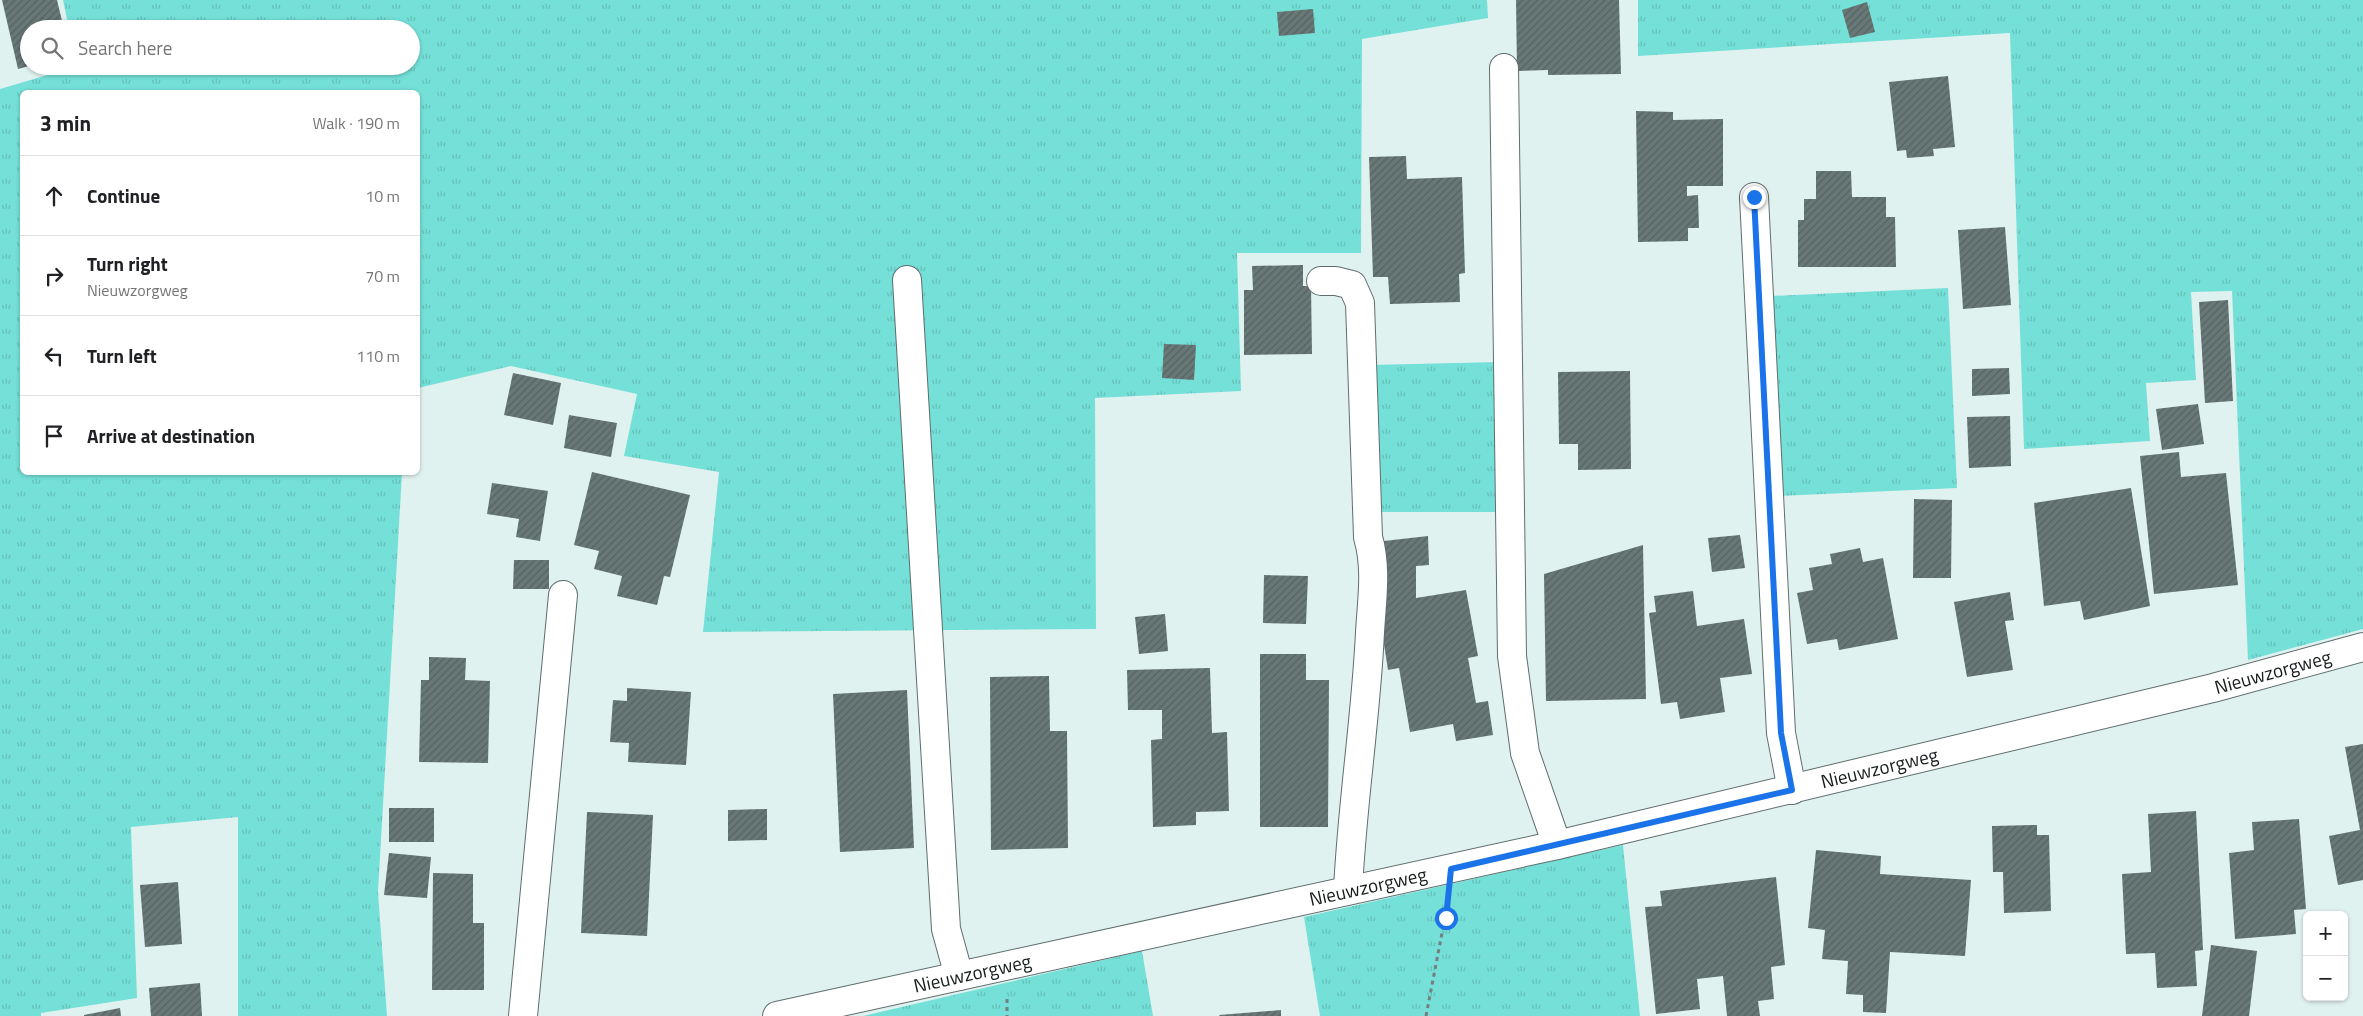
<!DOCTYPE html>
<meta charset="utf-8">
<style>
:root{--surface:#fff;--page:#f2f2f2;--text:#202124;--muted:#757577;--line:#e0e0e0}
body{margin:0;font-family:"Titillium Web",sans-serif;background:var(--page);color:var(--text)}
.controls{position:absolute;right:15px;bottom:15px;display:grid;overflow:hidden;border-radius:8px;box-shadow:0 1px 4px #0004}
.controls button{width:45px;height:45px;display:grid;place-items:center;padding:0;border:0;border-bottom:1px solid var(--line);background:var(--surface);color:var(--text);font:25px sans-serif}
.stop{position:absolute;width:15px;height:15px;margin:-11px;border:4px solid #1a73e8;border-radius:50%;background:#fff}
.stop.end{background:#1a73e8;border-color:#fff;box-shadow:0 1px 5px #0008}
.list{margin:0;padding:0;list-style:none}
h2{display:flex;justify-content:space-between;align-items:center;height:65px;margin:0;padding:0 20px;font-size:21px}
h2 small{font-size:16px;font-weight:400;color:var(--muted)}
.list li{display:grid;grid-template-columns:32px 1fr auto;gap:15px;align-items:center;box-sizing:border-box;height:80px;padding:0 20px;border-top:1px solid var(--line)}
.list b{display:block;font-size:19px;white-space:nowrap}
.list p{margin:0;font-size:16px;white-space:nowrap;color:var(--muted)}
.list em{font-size:16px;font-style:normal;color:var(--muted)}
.icon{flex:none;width:28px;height:28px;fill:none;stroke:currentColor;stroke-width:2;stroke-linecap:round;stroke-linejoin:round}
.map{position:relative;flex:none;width:2363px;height:1016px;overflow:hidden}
.search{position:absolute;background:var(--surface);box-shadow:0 1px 4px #0004;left:20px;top:20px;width:400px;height:55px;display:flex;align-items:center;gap:12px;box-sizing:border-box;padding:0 18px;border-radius:28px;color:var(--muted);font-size:19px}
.panel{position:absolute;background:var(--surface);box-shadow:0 1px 4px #0004;left:20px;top:90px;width:400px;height:385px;border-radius:8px}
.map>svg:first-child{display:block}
.grass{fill:url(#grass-tufts)}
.building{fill:url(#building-hatch)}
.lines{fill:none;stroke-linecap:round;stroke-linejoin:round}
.minor-casing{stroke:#5f6e6d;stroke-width:30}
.path{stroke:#74807f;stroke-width:3;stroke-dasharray:4 4;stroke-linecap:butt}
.minor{stroke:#fff;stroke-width:28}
.route{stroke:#1a73e8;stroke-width:6}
.labels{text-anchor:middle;stroke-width:4;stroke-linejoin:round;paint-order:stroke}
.street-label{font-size:19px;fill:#171d1d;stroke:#e0f2f0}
</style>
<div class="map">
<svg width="2363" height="1016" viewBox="0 0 2363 1016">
<defs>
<pattern id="grass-tufts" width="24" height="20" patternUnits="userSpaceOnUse" patternTransform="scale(1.25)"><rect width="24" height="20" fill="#74e0d8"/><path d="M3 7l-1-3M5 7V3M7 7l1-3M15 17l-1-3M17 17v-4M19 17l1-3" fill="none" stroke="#64c0b9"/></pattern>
<pattern id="building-hatch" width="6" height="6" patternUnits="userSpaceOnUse" patternTransform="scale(1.25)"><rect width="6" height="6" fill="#687876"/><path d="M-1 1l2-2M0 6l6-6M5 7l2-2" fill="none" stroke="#556260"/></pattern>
</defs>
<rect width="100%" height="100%" fill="#e0f2f0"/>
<g class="grass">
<path d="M63,0h1424l1,18 -126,21 -1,214h-124l4,138 -146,7 1,231 -393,3 16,-160 -95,-16 13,-62 -126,-28 -93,22v-296h-396v380l380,1 -24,419 9,124h-149v-199l-107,10 6,171 -96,15v3h-41v-927l78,-23h333v-37h-342z"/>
<path d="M1638,0h725v629l-115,31 -16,-369 -41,1 5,88 -50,3 4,58 -126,8 -14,-416 -372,23z"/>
<path d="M1948,288l9,200 -178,8 -9,-200z"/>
<path d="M1500,362l3,150h-125l-8,-147z"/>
<path d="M1623,845l17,171h-320l-16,-99z"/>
<path d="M1142,951l11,65h-290z"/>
</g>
<g class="building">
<path d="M2,0h55l7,29h-35v37l-11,3z"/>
<path d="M1516,0h103l2,74 -73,1v-5l-31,1z"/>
<path d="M1867,2l8,30 -25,6 -8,-28z"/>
<path d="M1313,9l2,24 -36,3 -2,-24z"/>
<path d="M1948,76l7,71 -22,2 1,7 -27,2 -1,-8 -9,1 -8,-69z"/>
<path d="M1636,111l37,1v8l50,-1v67h-36v10l11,-1 1,33h-11v13l-50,1z"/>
<path d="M1406,156l1,23 55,-2 3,96 -6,1 1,28 -70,2 -2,-27h-15l-4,-120z"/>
<path d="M1816,171h35l1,26h34v20h9l1,50h-98v-47h6v-21h12z"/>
<path d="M2005,227l6,78 -48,4 -5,-79z"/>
<path d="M1303,265v21h8l1,68 -68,1v-65h9l-1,-24z"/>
<path d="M2228,300l5,101 -28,2 -6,-101z"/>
<path d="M1164,344l32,1 -2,35 -32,-2z"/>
<path d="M2009,368l1,26 -38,2v-27z"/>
<path d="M1630,371l1,98 -53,1v-26h-19l-1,-72z"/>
<path d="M513,373l48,10 -8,42 -49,-10z"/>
<path d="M2198,404l6,40 -42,6 -6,-41z"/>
<path d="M569,415l48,8 -6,34 -47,-9z"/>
<path d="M2010,416l1,50 -42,2 -2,-51z"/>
<path d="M2179,452l2,25 45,-4 12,112 -84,9 -14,-138z"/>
<path d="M592,472l98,23 -20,82 -6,-1 -7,29 -40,-9 5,-20 -28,-7 5,-18 -25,-6z"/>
<path d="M492,483l56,8 -8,50 -24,-4 3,-18 -32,-5z"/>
<path d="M2131,488l19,118 -66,14 -4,-19 -36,5 -10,-103z"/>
<path d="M1914,499l38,1 -1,78h-38z"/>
<path d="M1740,535l5,33 -33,4 -4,-34z"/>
<path d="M1428,536l1,29 -13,1v32l50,-8 12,66 -10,2 8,45 12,-2 5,34 -37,6 -3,-17 -43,8 -11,-64 -11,2 -9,-58 6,-1 -1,-70z"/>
<path d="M1643,545l3,154 -100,2 -2,-127z"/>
<path d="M1860,548l3,14 20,-4 15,81 -59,11 -2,-11 -30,5 -10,-51 16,-3 -4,-22 23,-4 -2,-10z"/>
<path d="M514,560h35v29h-36z"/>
<path d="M1264,575l44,1 -2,48 -43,-1z"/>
<path d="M1693,591l4,35 47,-7 8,55 -32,4 5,34 -45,7 -3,-17 -16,2 -12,-91 7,-1 -2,-16z"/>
<path d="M2010,592l4,28 -9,1 8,49 -46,7 -13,-75z"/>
<path d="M1165,614l3,37 -29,3 -4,-37z"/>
<path d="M1260,654h46v26h23l-1,147h-68z"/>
<path d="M429,657l37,1 -1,22 25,1 -2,82 -69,-1 2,-82h8z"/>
<path d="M1210,668l2,65 15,-1 2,79 -33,1v13l-43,2 -2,-87 11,-1v-29h-34l-1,-40z"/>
<path d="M1049,676l1,55h17l1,117 -77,2 -1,-173z"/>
<path d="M627,688l64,4 -5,73 -58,-3 1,-19 -19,-1 3,-42 14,1z"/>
<path d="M907,690l7,158 -74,4 -7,-158z"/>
<path d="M2363,744v136l-25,5 -9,-49 31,-6 -15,-83z"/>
<rect x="389" y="808" width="45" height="34"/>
<path d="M767,809v31l-39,1v-31z"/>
<path d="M2196,811l7,139 -8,1 2,35 -40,2 -2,-35 -29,1 -4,-80 29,-2 -3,-58z"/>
<path d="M587,812l66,3 -6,121 -66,-3z"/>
<path d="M2299,819l7,90 -12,1 2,24 -61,5 -6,-86 25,-3 -2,-28z"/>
<path d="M2037,825v10h12l2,76 -47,2 -1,-41h-10l-1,-46z"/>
<path d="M1816,850l65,6 -1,18 91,6 -6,76 -75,-4 -4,61 -23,-1v-17l-17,-1 2,-33 -26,-2 3,-29 -17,-2z"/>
<path d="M389,853l42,4 -4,41 -43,-3z"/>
<path d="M433,873l40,1v49h11v67h-52z"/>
<path d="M1776,877l9,88 -14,2 3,32 -16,2 2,15h-33l-4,-40 -26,3 3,30 -44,5 -11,-107 17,-1 -2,-15z"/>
<path d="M178,882l4,62 -37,3 -5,-62z"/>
<path d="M2211,945l46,6 -8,65h-47z"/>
<path d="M200,983l2,33h-51l-2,-28z"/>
<path d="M120,1008l1,8h-37v-1z"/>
<path d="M1281,1010v6h-61l-1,-1z"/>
</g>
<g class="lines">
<g class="minor-casing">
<g id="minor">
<path d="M1504,68l8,588 13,97 32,92"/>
<path d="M1754,197l27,536 11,57"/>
<path d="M907,280l39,649 13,47"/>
<path d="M1321,281h15l16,4 8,18 8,234c9,31 4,62 2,95 -4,86 -18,172 -22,258"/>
<path d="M523,1016l40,-421"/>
<path id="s1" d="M777,1016l780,-171 656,-157 150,-41"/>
</g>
</g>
<g class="path">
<path d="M1007,999v17"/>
<path d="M1426,1016l22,-114"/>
</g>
<use href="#minor" class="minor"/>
</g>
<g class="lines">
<path class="route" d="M1446,918l5,-49 341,-79 -11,-57 -27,-536"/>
</g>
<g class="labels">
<g class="street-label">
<text dy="7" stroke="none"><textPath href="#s1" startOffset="1535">Nieuwzorgweg</textPath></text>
<text dy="7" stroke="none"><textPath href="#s1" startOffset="1130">Nieuwzorgweg</textPath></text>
<text dy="7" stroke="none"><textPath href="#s1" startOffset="605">Nieuwzorgweg</textPath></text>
<text dy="7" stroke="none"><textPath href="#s1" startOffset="200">Nieuwzorgweg</textPath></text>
</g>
</g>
</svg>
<div class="controls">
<button>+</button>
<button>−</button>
</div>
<div class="stop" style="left:1446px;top:918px"></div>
<div class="stop end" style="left:1754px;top:197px"></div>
<div class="search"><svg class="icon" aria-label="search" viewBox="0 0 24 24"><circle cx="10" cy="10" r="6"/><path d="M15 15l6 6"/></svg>Search here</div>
<section class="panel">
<h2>3 min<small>Walk · 190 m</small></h2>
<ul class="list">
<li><svg class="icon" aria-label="ahead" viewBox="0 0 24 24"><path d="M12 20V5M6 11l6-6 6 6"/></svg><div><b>Continue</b></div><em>10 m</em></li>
<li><svg class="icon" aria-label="right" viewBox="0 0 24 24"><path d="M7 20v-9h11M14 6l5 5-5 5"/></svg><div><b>Turn right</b><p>Nieuwzorgweg</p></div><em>70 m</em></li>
<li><svg class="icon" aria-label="left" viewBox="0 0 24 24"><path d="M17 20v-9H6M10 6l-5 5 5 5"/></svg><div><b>Turn left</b></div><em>110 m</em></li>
<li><svg class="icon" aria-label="arrive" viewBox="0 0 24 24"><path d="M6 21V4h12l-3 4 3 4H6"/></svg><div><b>Arrive at destination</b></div></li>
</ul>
</section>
</div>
